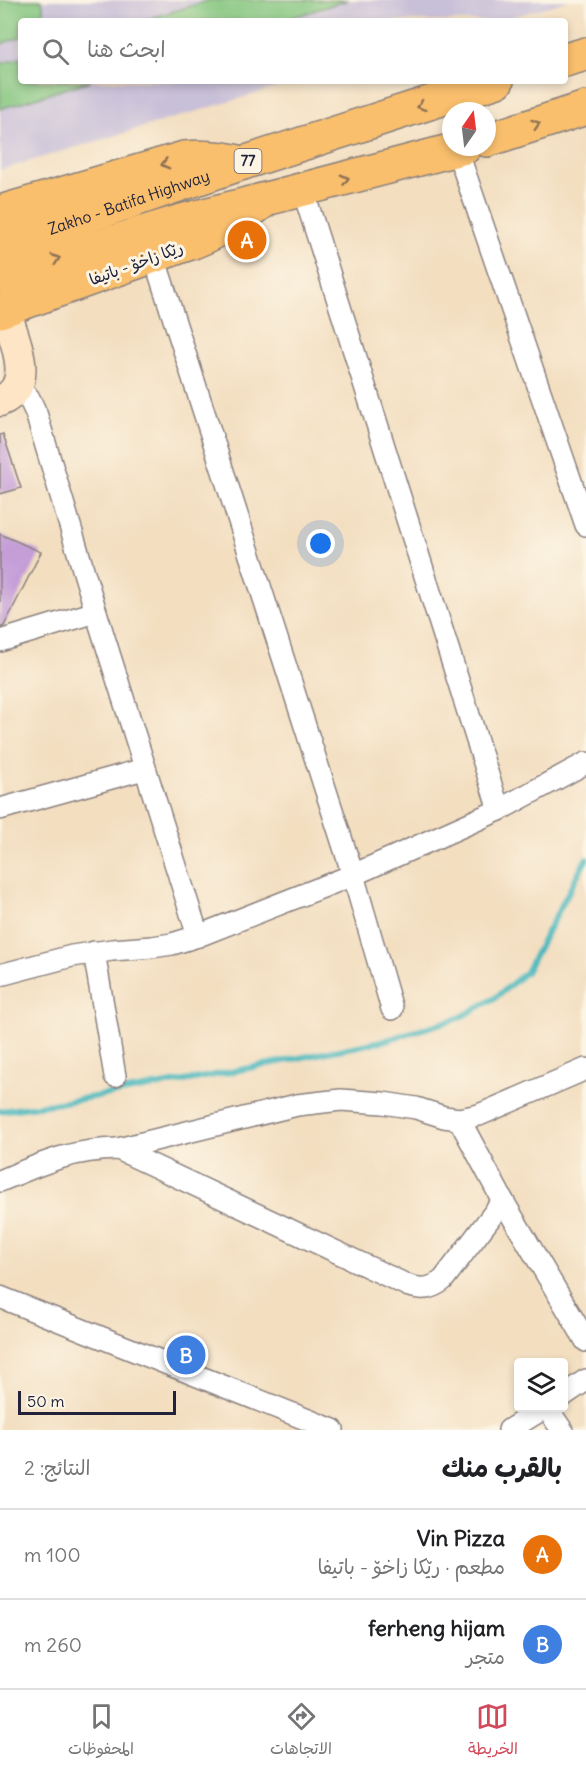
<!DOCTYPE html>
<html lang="ar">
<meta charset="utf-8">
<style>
:root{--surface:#fff;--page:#f6f6f6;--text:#202124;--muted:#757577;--line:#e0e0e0;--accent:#d1495b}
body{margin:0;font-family:Delius,"Playpen Sans Arabic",sans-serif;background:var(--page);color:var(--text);direction:rtl}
.controls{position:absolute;right:18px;bottom:18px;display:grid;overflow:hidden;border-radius:6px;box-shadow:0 3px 9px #0003}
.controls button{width:54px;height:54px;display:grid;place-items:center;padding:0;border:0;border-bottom:2px solid var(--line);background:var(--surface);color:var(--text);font:30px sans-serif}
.compass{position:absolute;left:442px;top:102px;width:54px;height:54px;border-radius:50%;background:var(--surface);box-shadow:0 3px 9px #0003;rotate:14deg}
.scale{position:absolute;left:18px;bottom:15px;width:158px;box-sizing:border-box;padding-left:6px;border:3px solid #22223b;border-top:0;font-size:16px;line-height:21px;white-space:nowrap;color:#22223b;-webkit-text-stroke:4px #fcf5e5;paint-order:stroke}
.you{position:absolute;left:321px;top:544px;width:21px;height:21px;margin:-15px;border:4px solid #fff;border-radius:50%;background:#1a73e8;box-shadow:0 0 0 9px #1a73e833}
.badge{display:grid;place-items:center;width:39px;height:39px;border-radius:50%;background:var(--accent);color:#fff;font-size:20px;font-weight:700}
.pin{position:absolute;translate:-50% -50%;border:3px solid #fff;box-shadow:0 2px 6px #0006}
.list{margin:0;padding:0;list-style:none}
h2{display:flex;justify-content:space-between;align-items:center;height:78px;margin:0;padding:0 24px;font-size:26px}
h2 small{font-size:20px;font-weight:400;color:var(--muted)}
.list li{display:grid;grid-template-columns:39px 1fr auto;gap:18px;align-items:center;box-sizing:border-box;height:90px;padding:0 24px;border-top:2px solid var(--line)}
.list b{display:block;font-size:22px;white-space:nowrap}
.list p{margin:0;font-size:20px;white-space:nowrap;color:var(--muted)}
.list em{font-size:20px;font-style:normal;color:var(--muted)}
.icon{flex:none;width:33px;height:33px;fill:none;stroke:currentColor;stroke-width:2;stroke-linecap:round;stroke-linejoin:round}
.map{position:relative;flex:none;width:586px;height:1430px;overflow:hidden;direction:ltr}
.search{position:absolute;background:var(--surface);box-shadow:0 3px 9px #0003;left:18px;right:18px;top:18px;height:66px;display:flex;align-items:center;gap:15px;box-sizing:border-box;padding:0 21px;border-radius:6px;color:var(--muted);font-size:22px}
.sheet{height:258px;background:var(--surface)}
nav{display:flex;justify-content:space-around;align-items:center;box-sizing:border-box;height:84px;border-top:2px solid var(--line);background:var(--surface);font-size:16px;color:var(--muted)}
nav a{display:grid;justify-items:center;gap:3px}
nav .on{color:var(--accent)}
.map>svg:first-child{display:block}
.industrial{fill:#c8bfd8}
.green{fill:#82c57e;stroke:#52745c;stroke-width:1.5}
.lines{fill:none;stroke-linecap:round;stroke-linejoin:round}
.stream{stroke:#47b7bd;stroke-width:6}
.building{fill:#c59ed8}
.street-casing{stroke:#8a807e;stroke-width:24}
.secondary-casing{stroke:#8a807e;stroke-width:33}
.primary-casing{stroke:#8a807e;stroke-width:36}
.highway-casing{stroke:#8a807e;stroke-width:36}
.street{stroke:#fff;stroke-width:21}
.secondary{stroke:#fde5c5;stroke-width:30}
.primary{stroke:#f9bf6d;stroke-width:33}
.highway{stroke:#f9bf6d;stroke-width:33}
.oneway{stroke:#8e7054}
.labels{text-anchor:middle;stroke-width:6;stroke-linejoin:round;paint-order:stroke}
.shield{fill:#fcf5e5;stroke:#63616e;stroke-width:1.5}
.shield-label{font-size:15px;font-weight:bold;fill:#22223b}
.street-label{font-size:16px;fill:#22223b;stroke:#fcf5e5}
</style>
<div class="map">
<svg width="586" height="1430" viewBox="0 0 586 1430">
<rect width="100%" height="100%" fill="#fcf5e5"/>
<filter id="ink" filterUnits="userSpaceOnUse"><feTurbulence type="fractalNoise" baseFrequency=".0167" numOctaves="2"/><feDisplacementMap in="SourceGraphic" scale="12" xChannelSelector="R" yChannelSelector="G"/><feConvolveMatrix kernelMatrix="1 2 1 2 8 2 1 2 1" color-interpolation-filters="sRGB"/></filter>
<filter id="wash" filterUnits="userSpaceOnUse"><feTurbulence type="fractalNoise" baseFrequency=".008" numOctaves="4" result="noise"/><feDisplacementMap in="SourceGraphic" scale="24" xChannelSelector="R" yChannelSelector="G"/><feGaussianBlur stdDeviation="1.35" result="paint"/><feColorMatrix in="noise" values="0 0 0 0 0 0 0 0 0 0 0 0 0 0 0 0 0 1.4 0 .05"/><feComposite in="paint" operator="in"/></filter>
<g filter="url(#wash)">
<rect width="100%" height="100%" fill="#f3dec0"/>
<path class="industrial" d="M0,0h570l-71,21h-478v60h277l-298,89z"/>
<g class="green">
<path d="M4,0h38l2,15 -2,6h-21v16l-21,7v-43z"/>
<path d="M210,0h138l-67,21h-139z"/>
<path d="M21,58v23h69l-90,28v-45z"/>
</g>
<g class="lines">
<path class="stream" d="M0,1111l53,-7 142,-25 188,-38 76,-23 36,-20 31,-26 60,-113"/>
</g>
<g id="blocks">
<g class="building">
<path d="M3,434l18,54 -21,6v-59z"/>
<path d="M0,534l41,18 -37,74 -4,2z"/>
</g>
</g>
</g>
<g filter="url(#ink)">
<use href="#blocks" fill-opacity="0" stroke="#8a807e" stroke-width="1.5"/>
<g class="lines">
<g class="street-casing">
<g id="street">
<path d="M457,150l129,375"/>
<path d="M303,190l196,620"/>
<path d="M154,257l199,618 39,134"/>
<path d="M18,385l11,13 7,15 60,199 102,324"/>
<path d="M0,641l96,-29"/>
<path d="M0,809l144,-40"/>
<path d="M94,952l21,124"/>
<path d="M0,975l72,-19 40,-6 40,-3 20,-3 26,-8 155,-61 146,-65 87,-47"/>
<path d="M459,1119l44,82 83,140"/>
<path d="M118,1149l179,-44 44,-5 42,3 33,5 28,9 15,2 20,-4 107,-46"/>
<path d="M0,1181c43,-18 70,-31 118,-32l291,137c14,4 22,3 34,-6l60,-79"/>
<path d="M0,1297l333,133"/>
<path d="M564,1395l22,-15"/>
<path d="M547,1408l15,22"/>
<path d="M509,1430l35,-22"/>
</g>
</g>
<g class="secondary-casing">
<path id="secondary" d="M0,401c38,-16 13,-63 5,-92"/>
</g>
<g class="primary-casing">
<g id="primary">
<path d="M0,212l184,-54c21,-2 39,0 59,5"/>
<path d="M0,311l193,-69c26,-10 48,-24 70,-40"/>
</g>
</g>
<g class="highway-casing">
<g id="highway">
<path d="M565,60l21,-6"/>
<path d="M487,140l99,-32"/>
<path id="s1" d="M0,246l243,-83 254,-82"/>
<path d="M0,277l178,-55 287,-75"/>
</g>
</g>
<use href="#street" class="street"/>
<use href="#secondary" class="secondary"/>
<use href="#primary" class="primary"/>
<use href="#highway" class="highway"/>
</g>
<defs><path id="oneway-chevron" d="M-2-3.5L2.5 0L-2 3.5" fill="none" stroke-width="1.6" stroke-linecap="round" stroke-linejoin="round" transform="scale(1.5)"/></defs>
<g class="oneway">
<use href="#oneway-chevron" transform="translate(421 106) rotate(162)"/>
<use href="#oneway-chevron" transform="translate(536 124) rotate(-18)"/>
<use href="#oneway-chevron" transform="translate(165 164) rotate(165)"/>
<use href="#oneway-chevron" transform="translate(345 179) rotate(-15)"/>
<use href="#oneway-chevron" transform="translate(56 259) rotate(-18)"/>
</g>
</g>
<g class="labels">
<rect class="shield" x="234.5" y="149" width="27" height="24" rx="4.5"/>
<g class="shield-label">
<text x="248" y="166">77</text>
</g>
<g class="street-label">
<text dy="6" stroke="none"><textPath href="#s1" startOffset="136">Zakho - Batifa Highway</textPath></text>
<text transform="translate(136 263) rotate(-20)" y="6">رێکا زاخۆ - باتیفا</text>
</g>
</g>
</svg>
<div class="controls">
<button><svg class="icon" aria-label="layers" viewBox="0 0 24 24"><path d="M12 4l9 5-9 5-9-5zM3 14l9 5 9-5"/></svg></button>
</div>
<svg class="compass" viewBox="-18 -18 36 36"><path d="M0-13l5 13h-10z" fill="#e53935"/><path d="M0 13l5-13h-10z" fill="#757577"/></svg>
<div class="scale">50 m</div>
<div class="you"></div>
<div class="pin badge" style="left:247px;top:240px;background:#e8710a">A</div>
<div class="pin badge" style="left:186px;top:1355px;background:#3f7fe0">B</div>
<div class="search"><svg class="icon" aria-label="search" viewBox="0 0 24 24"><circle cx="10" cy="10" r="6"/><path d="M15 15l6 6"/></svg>ابحث هنا</div>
</div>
<section class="sheet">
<h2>بالقرب منك<small>النتائج: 2</small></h2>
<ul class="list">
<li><span class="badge" style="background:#e8710a">A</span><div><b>Vin Pizza</b><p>مطعم · رێکا زاخۆ - باتیفا</p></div><em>100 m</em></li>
<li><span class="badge" style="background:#3f7fe0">B</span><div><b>ferheng hijam</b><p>متجر</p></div><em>260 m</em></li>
</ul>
</section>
<nav>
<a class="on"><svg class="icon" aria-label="map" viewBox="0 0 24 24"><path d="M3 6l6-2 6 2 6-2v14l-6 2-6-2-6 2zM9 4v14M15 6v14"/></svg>الخريطة</a>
<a><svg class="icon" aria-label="directions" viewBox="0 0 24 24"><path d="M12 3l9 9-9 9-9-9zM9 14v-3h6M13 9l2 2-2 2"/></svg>الاتجاهات</a>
<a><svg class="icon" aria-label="saved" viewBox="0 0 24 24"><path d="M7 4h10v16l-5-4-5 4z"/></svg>المحفوظات</a>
</nav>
